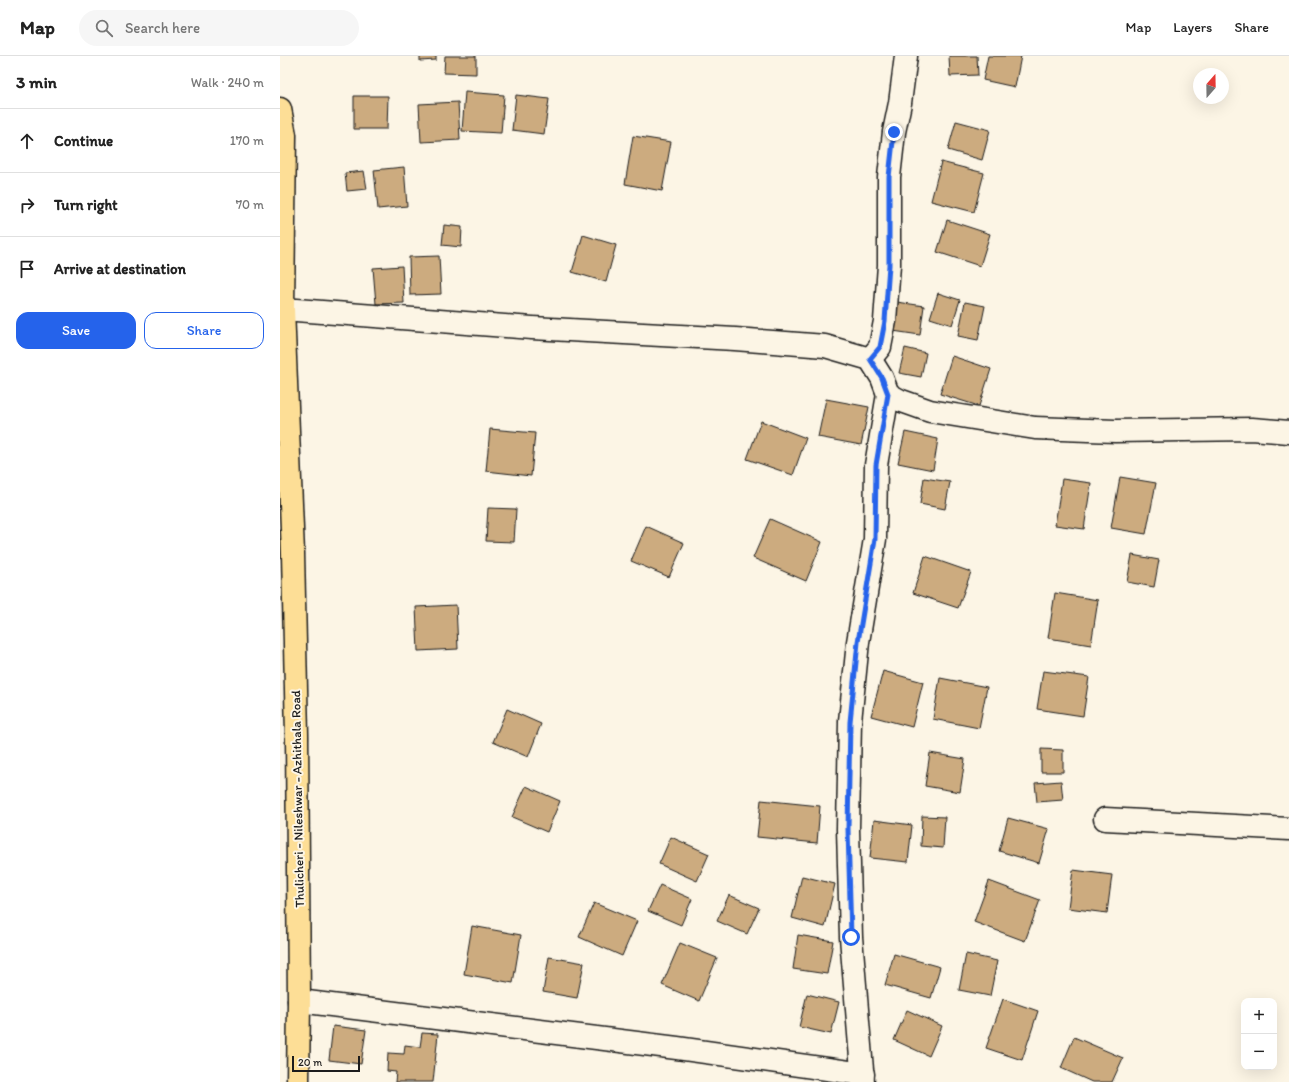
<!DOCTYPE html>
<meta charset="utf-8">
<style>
:root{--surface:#fff;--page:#f6f6f6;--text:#222;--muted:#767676;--line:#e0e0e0;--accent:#2563eb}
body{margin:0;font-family:Itim,sans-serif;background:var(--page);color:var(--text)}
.controls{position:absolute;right:12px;bottom:12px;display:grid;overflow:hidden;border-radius:8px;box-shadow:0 4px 16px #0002}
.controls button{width:36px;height:36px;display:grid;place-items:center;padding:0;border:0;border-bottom:1px solid var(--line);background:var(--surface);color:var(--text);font:20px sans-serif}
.compass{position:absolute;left:913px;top:12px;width:36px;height:36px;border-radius:50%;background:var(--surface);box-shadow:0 4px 16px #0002;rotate:20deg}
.scale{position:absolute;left:12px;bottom:10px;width:68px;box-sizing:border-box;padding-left:4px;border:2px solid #1c1c1c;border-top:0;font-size:11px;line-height:14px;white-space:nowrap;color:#1c1c1c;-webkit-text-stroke:3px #fcf5e5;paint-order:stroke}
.stop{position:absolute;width:12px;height:12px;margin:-9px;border:3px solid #2563eb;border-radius:50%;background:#fff}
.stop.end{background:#2563eb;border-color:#fff;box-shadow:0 1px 4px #0008}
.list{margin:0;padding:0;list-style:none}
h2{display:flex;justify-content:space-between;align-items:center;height:52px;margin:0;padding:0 16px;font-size:17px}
h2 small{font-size:13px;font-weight:400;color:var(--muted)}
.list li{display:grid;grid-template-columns:26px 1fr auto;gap:12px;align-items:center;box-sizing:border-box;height:64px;padding:0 16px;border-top:1px solid var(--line)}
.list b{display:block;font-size:15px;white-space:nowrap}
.list em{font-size:13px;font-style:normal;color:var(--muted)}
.actions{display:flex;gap:8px;padding:12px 16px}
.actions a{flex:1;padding:9px 0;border:1px solid var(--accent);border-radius:12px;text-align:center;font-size:14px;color:var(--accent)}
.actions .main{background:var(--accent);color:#fff}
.icon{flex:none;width:22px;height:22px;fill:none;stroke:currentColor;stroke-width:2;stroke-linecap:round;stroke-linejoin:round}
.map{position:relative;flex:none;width:1009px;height:1026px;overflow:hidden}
header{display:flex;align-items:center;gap:24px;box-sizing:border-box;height:56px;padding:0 20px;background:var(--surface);border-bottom:1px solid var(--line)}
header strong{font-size:19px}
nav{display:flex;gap:22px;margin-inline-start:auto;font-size:14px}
.search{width:280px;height:36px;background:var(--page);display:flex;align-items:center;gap:10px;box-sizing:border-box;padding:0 14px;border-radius:22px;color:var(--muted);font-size:15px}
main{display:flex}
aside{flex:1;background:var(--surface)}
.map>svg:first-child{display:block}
.building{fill:#ccab7f;stroke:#1c1c1c}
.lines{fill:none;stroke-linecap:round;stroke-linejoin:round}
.minor-casing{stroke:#1c1c1c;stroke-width:25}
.major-casing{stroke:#1c1c1c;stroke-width:25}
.minor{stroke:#fcf5e5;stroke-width:22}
.major{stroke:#fdde96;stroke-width:22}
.route{stroke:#2563eb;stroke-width:5}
.labels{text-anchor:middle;stroke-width:4;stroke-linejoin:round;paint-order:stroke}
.street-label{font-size:13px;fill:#1c1c1c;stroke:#fcf5e5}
</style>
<header>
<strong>Map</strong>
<div class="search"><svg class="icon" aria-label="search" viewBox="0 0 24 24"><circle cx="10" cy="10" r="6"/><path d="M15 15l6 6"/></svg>Search here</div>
<nav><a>Map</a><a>Layers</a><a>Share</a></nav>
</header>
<main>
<aside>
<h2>3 min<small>Walk · 240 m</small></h2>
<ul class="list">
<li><svg class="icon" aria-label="ahead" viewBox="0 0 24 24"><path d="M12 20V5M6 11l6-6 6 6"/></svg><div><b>Continue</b></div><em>170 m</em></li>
<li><svg class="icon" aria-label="right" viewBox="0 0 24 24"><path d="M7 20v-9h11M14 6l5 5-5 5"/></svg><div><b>Turn right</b></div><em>70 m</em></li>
<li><svg class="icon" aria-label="arrive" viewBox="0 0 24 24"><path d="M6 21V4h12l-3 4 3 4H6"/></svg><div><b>Arrive at destination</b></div></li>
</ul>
<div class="actions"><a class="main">Save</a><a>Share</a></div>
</aside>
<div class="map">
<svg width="1009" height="1026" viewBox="0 0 1009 1026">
<rect width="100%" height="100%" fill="#fcf5e5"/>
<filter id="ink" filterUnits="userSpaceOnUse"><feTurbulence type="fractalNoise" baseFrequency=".025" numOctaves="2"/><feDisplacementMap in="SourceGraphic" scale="8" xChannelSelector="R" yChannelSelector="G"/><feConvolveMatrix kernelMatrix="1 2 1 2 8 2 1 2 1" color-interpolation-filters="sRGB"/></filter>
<g filter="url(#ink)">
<g class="building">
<path d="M140,0h16v4l-16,1z"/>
<path d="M165,0h31v18l-32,-1z"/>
<path d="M669,0h28l1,19 -28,1z"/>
<path d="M708,0h33l-6,31 -32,-7z"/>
<path d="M185,36l39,3 -3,38 -39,-2z"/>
<path d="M236,39l33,4 -5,35 -32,-4z"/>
<path d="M74,40h34l-1,33h-33z"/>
<path d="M178,46l2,38 -39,2 -2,-38z"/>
<path d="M676,65l34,9 -8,30 -34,-10z"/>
<path d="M353,80l38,6 -9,49 -37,-7z"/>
<path d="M661,106l43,11 -10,39 -43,-11z"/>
<path d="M124,111l3,39 -29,3 -4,-39z"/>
<path d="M84,115l3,18 -20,2 -2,-18z"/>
<path d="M667,164l43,14 -10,32 -43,-14z"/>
<path d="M164,169l18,2 -1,20 -19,-2z"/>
<path d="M303,179l33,10 -10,37 -34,-10z"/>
<path d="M159,200l2,38 -31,1 -1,-38z"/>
<path d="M122,210l2,37 -28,1 -3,-36z"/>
<path d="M658,237l22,7 -8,25 -22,-7z"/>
<path d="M617,246l27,4 -4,29 -27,-4z"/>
<path d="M685,246l20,4 -7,34 -20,-4z"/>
<path d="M625,292l21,5 -5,24 -22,-4z"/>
<path d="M672,300l39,13 -12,37 -39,-12z"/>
<path d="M546,343l43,8 -8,38 -43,-8z"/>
<path d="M481,365l45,17 -13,37 -46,-16z"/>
<path d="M210,373l45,4 -4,43 -45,-5z"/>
<path d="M625,376l33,7 -5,31 -35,-7z"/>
<path d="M840,421l36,6 -10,51 -35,-6z"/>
<path d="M644,422l26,4 -5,27 -25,-5z"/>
<path d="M782,423l29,4 -7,46 -29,-4z"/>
<path d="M208,452l28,1 -2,33 -28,-1z"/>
<path d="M490,463l52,23 -16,39 -53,-23z"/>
<path d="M366,470l38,17 -15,34 -38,-16z"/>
<path d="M852,499l27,5 -5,27 -27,-5z"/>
<path d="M645,500l46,16 -13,36 -45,-15z"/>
<path d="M775,537l43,7 -7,45 -43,-7z"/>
<path d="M176,549l2,44 -40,2 -2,-44z"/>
<path d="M603,615l40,11 -11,45 -41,-11z"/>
<path d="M763,615l46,6 -6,39 -46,-7z"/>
<path d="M660,622l47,9 -8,41 -46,-9z"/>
<path d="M227,653l34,15 -13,33 -35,-15z"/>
<path d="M761,693l22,1v22h-22z"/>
<path d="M650,697l35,6 -5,33 -35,-6z"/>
<path d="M781,725l2,19 -26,2 -2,-19z"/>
<path d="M246,730l34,15 -13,31 -35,-15z"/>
<path d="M481,744l59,6 -3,37 -60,-6z"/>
<path d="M642,760l23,1 -2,31 -22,-2z"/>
<path d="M728,762l41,11 -10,34 -40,-12z"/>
<path d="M594,764l38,5 -4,37 -38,-4z"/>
<path d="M391,781l38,17 -12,27 -38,-17z"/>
<path d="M793,814l39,5 -5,38 -39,-5z"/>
<path d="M522,820l33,8 -10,43 -33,-9z"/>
<path d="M709,825l51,19 -15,41 -51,-19z"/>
<path d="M380,829l32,14 -11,26 -33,-14z"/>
<path d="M449,839l30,13 -12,26 -30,-13z"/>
<path d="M314,847l43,18 -15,35 -43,-19z"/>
<path d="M192,870l49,9 -8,48 -49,-9z"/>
<path d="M518,879l35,6 -6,33 -34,-5z"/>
<path d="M400,887l37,15 -18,43 -37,-16z"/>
<path d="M614,898l46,13 -9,31 -46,-13z"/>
<path d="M686,898l31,7 -7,35 -31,-6z"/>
<path d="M269,901l35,6 -7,35 -34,-6z"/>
<path d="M527,938l32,8 -8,32 -32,-7z"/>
<path d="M723,943l35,12 -16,49 -36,-12z"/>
<path d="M627,954l35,16 -13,30 -35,-16z"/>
<path d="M53,970l33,4 -5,34 -32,-4z"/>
<path d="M142,977l16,1 -5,48h-38l1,-10 -9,-1 1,-18 16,1 1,-9 15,2z"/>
<path d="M794,981l49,21 -11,24h-20l-31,-14z"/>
</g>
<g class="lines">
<g class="minor-casing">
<g id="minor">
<path d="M3,253l249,19 203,11 90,7 45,13 12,19 6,16 11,6 31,11 105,17 80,3 137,-2 37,3"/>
<path d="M590,303l10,-12 5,-26 4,-56v-88l5,-45 6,-29 6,-47"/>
<path d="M825,763l184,10"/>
<path d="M19,945l378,47 186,26"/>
<path d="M583,1026l-12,-145 -3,-108 2,-108 8,-79 17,-103 1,-74 12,-71"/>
</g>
</g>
<g class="major-casing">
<path id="major" d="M0,53l5,26 -2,174 10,244 4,182 2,266 -1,81"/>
</g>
<use href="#minor" class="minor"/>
<use href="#major" class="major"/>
</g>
</g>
<g class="lines" filter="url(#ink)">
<path class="route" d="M571,881l-3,-108 2,-107 8,-80 17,-103 1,-74 12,-71 -6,-16 -12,-19 10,-12 5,-26 4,-56v-88l5,-45"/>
</g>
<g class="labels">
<g class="street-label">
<text transform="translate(17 743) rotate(-91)" y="5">Thulicheri - Nileshwar - Azhithala Road</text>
</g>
</g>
</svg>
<div class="controls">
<button>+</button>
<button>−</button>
</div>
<svg class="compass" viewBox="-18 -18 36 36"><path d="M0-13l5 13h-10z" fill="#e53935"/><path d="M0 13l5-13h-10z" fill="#767676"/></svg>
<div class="scale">20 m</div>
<div class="stop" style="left:571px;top:881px"></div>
<div class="stop end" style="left:614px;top:76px"></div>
</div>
</main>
